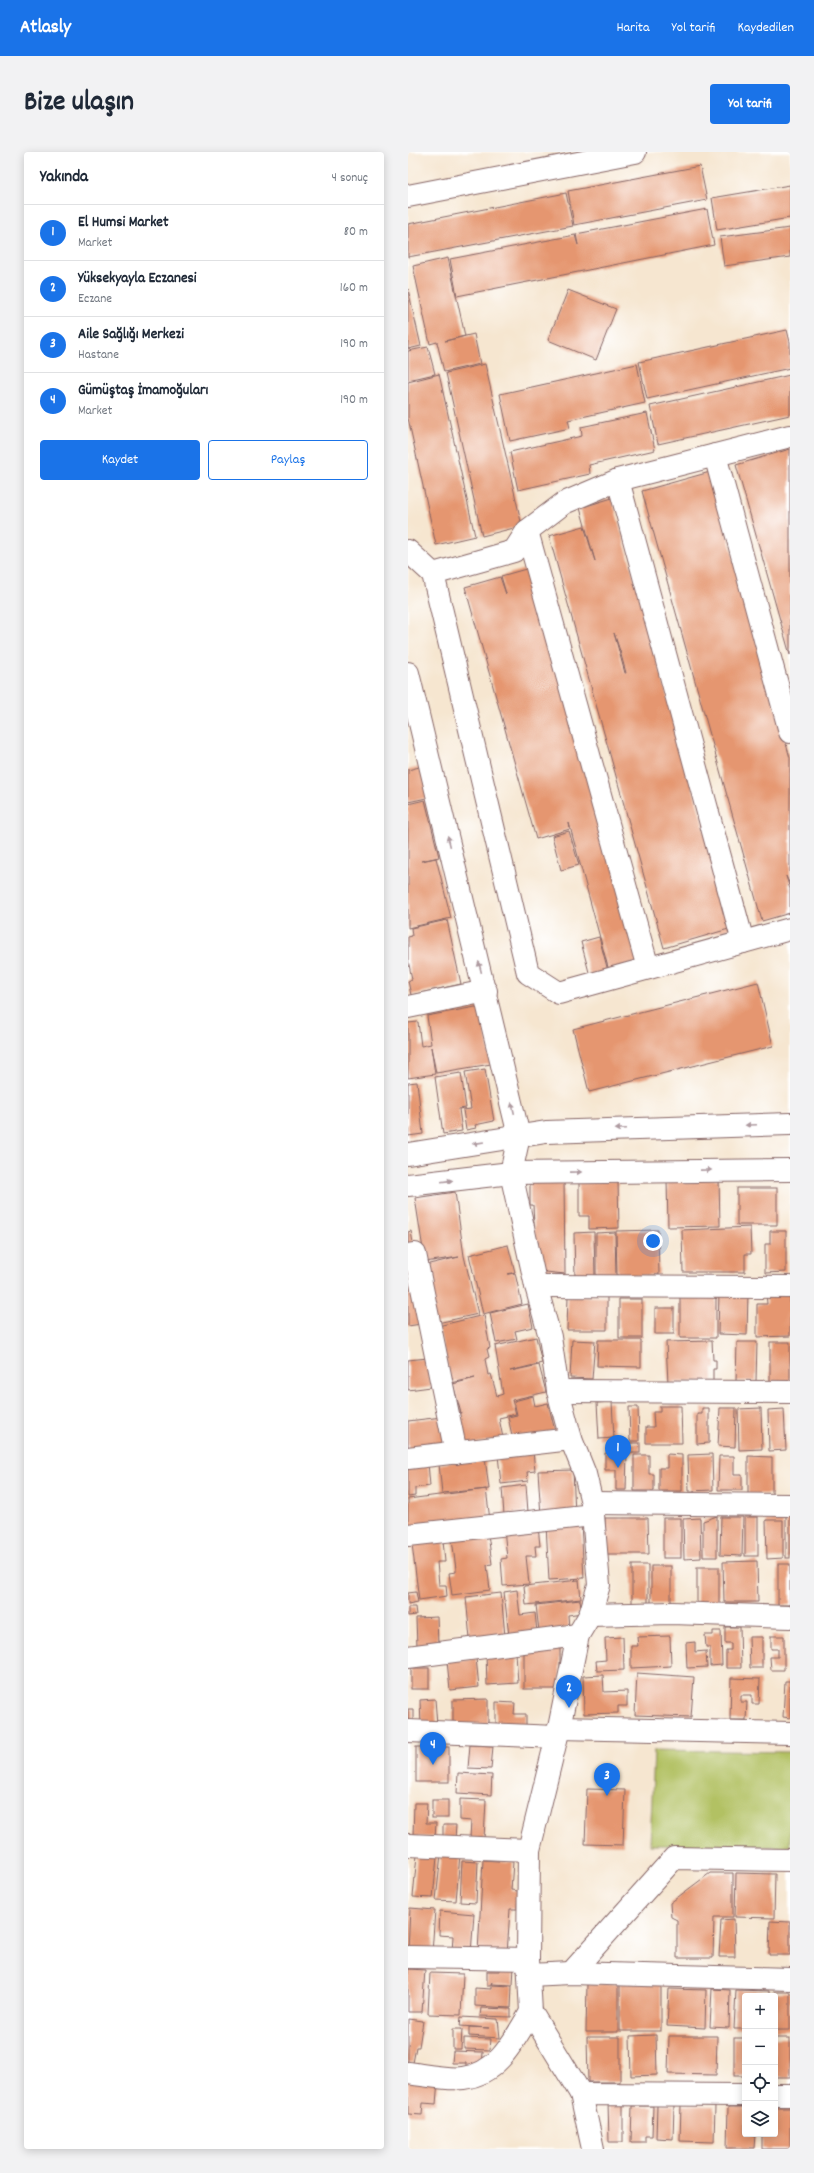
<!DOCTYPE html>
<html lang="tr">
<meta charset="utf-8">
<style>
:root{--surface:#fff;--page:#f2f2f3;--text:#1f2937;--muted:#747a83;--line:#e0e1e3;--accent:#1a73e8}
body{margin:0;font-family:Dekko,sans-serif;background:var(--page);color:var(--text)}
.controls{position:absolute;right:12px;bottom:12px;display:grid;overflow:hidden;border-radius:4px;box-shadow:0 2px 10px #0003}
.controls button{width:36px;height:36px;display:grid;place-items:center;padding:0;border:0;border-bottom:1px solid var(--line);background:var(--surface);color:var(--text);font:20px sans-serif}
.you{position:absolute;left:245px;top:1089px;width:14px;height:14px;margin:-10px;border:3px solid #fff;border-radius:50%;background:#1a73e8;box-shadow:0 0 0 6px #1a73e833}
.badge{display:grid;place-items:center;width:26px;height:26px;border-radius:50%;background:var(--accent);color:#fff;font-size:13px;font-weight:700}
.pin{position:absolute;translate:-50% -33px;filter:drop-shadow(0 1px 2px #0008)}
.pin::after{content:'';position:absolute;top:21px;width:14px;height:12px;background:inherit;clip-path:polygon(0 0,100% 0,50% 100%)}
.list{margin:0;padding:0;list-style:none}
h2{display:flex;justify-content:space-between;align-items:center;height:52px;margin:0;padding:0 16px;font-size:17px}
h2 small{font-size:13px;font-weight:400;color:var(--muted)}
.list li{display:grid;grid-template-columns:26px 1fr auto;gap:12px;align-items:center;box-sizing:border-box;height:56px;padding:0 16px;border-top:1px solid var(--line)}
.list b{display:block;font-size:15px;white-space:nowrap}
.list p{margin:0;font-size:13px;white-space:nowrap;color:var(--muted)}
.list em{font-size:13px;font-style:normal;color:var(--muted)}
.actions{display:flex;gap:8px;padding:12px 16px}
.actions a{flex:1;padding:9px 0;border:1px solid var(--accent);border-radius:4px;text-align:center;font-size:14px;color:var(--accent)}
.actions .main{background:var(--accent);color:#fff}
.icon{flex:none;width:22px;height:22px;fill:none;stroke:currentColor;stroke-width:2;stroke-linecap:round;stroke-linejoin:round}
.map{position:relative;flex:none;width:382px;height:1997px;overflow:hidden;border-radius:4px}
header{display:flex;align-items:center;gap:24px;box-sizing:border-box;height:56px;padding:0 20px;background:var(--accent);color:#fff}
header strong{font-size:19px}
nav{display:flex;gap:22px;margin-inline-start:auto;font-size:14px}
.intro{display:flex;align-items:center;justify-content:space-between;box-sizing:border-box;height:96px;padding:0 24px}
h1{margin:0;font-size:28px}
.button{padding:10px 18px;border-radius:4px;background:var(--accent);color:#fff;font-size:14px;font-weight:700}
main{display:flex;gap:24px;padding:0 24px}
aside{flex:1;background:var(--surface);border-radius:4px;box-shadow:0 2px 10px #0003}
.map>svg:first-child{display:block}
.green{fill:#b2c164;stroke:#7e7048}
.building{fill:#e59670;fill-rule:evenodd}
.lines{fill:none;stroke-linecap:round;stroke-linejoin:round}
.minor-casing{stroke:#866565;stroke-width:24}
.major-casing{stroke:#866565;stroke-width:24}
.minor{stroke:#fff;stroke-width:22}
.major{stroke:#fff;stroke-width:22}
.oneway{fill:#ae9aa0}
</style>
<header>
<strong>Atlasly</strong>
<nav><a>Harita</a><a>Yol tarifi</a><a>Kaydedilen</a></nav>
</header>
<div class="intro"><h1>Bize ulaşın</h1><a class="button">Yol tarifi</a></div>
<main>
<aside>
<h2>Yakında<small>4 sonuç</small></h2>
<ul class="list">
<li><span class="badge">1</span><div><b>El Humsi Market</b><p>Market</p></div><em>80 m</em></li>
<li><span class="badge">2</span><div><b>Yüksekyayla Eczanesi</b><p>Eczane</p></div><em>160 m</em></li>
<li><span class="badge">3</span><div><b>Aile Sağlığı Merkezi</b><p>Hastane</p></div><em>190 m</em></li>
<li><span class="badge">4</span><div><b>Gümüştaş İmamoğuları</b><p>Market</p></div><em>190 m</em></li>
</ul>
<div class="actions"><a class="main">Kaydet</a><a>Paylaş</a></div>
</aside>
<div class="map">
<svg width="382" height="1997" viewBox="0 0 382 1997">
<rect width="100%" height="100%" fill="#fff"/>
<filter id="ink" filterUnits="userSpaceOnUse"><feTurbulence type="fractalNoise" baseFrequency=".025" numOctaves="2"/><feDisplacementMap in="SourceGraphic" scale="8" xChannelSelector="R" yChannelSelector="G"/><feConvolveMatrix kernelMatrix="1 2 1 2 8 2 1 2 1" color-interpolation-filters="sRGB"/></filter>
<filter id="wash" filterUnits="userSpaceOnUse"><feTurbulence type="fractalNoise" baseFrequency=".012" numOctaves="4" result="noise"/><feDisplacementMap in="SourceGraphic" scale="16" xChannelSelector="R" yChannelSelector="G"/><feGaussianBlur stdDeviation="0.9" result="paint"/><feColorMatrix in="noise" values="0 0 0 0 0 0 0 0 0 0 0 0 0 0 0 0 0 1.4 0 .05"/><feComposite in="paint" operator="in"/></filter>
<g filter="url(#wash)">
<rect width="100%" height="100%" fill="#f6e6d0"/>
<path class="green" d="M246,1598l136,2v95l-140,-2z"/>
<g id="blocks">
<g class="building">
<path d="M292,14l7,34 -133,25 -6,-34z"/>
<path d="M382,33v33l-73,12 -5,-32z"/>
<path d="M158,41l7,33 -165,31v-33z"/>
<path d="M299,57l7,36 -257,51 -7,-37 125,-24 3,10 -2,-11z"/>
<path d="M382,76v29l-66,9 -4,-29z"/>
<path d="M40,106l17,78 -20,5 29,-7 6,30 -36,8 -7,-30 -7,2 -17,-78z"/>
<path d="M0,137l13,57 -13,3z"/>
<path d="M160,138l48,19 -20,51 -48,-20z"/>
<path d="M379,178l3,12v26l-143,31 -8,-37z"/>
<path d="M20,195l7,27 -27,6v-29z"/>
<path d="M77,212l37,162 -40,10 -36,-163z"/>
<path d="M229,212l8,39 -77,17 2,8 -60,13 -10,-47z"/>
<path d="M31,222l36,162 -39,9 -28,-127v-36z"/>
<path d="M382,223v40l-132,29 -8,-38z"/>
<path d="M239,261l8,37 -66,15 1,9 -72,16 -8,-38 72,-16 -1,-9z"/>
<path d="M382,297v206l-54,-190z"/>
<path d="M302,320l80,286v127l-4,-9 4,13v24l-28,8 -120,-430z"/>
<path d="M204,346l120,430 -68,20 -115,-412 35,-10 11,35 -15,-53zM206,481l6,18 6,22h-1z"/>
<path d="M125,415l110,394 -34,10 -40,-148 1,6 -34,10 -71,-252 35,-10 6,17 -5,-18z"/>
<path d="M15,614l8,31 -23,5v-32z"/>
<path d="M17,648l14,57 -18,4 15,-3 15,60 -43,10v-124z"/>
<path d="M161,679l10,34 -18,5 -9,-34z"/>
<path d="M39,768l14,64 -50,11 -3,-14 4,-2 -4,-19v-23l4,-1 -1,-8z"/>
<path d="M191,785l9,34 -18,5 -9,-34z"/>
<path d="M350,830l15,64 -184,46 -16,-63z"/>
<path d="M73,854l10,58 -55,9 -5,-26 4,27 -27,4v-55l10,-1 3,24 10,-2 -4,-28z"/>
<path d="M77,917l9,52 -19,4 1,3 -10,2 -3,-20 8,-1 -6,-37z"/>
<path d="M53,921l5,35 -7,1 3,22 -19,3 -8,-57z"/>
<path d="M9,930l6,52 -15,2v-53z"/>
<path d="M122,1027h34l1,95 -19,-2 -4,-4 -4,-26h-3l-2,-37h-3z"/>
<path d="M311,1027l1,47 -52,1 -1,-47z"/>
<path d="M210,1029l1,47 -30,1v-13h-10v-34z"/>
<rect x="329" y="1036" width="40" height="37"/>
<path d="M47,1040l9,64 14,58 -45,10 -8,-59 34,-8 -34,5 -10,-64z"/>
<path d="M342,1075l1,27h-6v18h-62l-1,-42z"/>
<path d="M250,1078l1,45 -42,1 -1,-45z"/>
<path d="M3,1079l2,12 -5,1v-12z"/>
<path d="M362,1079h16v41l-21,1v-29h5z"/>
<path d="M186,1080l1,45 -20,1 -1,-45z"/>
<path d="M207,1080l1,45h-20v-44z"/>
<path d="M100,1093l7,27 -7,2 7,-1 7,31 -39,10 -14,-59z"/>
<path d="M0,1117l13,55 -13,2z"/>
<path d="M308,1138v48h-36v-47z"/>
<path d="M382,1139v45l-33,1v-33h10l-1,-12z"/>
<path d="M311,1140h29l-1,43 -29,-1z"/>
<path d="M160,1144l39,1v33h-40z"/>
<rect x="211" y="1147" width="23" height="39"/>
<path d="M120,1152l5,23 -18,4 2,8 -21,4 -6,-30z"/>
<rect x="247" y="1156" width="19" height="26"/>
<path d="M76,1163l6,33 -3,1 2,8 -4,2 3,16 3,-1 6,22 6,-2 -8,-48 41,-9 6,26 -32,8 29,-6 7,27 -34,8 4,14 -17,4 4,20 -39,8 -6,-33h3l-8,-29 22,-6 -24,5 -13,-57z"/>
<path d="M164,1188l23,1 -3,38 -22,-1z"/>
<path d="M190,1188h43v27l-44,-1z"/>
<path d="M304,1189l1,19h3v9h-3v12l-45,2 -2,-41z"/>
<path d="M329,1190h20l-1,39h-20z"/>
<rect x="362" y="1190" width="20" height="40"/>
<path d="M20,1206l3,29 -23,3v-30z"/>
<path d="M125,1244l2,10 13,-3 7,28 -42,9 -5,-23 9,-2 -3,-14z"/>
<path d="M204,1250l2,36 -15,1 -2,-36z"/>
<path d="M252,1254h21l1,37h-36v-16h8l-1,-15h7z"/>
<path d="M221,1255h9l1,34h-9z"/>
<path d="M294,1256h7v35l-12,1v-30h5z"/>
<path d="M312,1256h16l-1,39 -17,-1z"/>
<path d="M353,1256l1,41 -23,1 -1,-41z"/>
<path d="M376,1257l2,41 -17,1 -1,-41z"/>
<path d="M34,1265l4,32 -38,5v-33z"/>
<rect x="213" y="1291" width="19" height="10"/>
<path d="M125,1299l2,20 -8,1 1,9 -27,3 -3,-29z"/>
<path d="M197,1301h22l-1,37h-10v-20h-11z"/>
<path d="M259,1302l15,1v36h-23v-23h8z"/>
<path d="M304,1302l1,36 -24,1 -1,-36z"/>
<path d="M226,1303h15v19h5v17h-20z"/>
<path d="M311,1304h15v19h8v15h-24z"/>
<path d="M340,1304l24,1v37h-24z"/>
<path d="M77,1306l4,31 -47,4 -3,-29z"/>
<path d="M20,1311l2,23 -15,2v8l-7,1v-32z"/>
<path d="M165,1318l2,44 -34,2 -3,-45z"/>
<path d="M118,1333l2,27 -24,3 -2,-27z"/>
<path d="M78,1337l4,31 -82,10v-31z"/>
<path d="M309,1364v41h-14v-36z"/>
<rect x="378" y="1364" width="4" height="42"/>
<path d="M313,1365h22l-1,39 -22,-1z"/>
<rect x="337" y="1365" width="13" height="39"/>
<path d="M197,1366h43l1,36h-44z"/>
<rect x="255" y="1366" width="18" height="40"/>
<path d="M292,1366l1,40 -17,1 -1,-40z"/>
<path d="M358,1368h17v38l-16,1z"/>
<path d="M173,1371l3,55 -35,2 -3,-55z"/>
<path d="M130,1374l2,20h-5l1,10h-10l3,28 -26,2 -2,-27 6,-1 -3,-29z"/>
<path d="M80,1382l4,30 -5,1 3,25 -38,5 -3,-22 7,-1v-3l-4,-30z"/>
<path d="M35,1388l2,22h-8l2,23h7l1,11 -28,4 -7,-56z"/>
<path d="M349,1409l1,41h-34l-1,-40z"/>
<rect x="370" y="1412" width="12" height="41"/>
<rect x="224" y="1413" width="16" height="38"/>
<rect x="243" y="1414" width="20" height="38"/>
<rect x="289" y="1415" width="22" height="37"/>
<path d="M171,1428l2,19 -55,6 -2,-19z"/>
<path d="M109,1438l3,25 15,-2 2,19 -28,4 -5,-44z"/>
<path d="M8,1440l2,10 -10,2v-11z"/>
<path d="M93,1441l4,43 -35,3 -4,-42z"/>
<path d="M172,1448l2,13 -14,2 1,13 -30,3 -3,-26z"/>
<path d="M0,1455h7l1,8 -8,1z"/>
<path d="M29,1465l1,28 -21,1 -1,-28z"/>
<path d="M317,1475h15l1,41h-15v-18h5v-7h-6z"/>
<path d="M305,1479h8l1,34 -12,1v-19h-4l-1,-12h8z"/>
<path d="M262,1484l1,30 -40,2v-22h7l-1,-9z"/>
<path d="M363,1484h13v34h-13l-1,-13h8v-8h-7z"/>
<path d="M215,1485l1,33 -27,1 -1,-10 10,-1 -1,-22z"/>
<path d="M341,1485h13v31h-12z"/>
<path d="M287,1490v10l11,-1 1,16 -20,1 -1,-25z"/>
<rect x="116" y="1494" width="36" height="43"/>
<path d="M108,1501l2,30 -31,2 -1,-31z"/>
<path d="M68,1506l3,29 -29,3 -3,-29z"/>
<rect x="3" y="1516" width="18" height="21"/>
<path d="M229,1521l57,4 -3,40 -56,-2z"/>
<path d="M195,1523l1,17 23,-1v15h-9v7l-34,1 -1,-38z"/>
<path d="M323,1526l29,1 -1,25h-7v-9h-11v7h6l-1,18h-16z"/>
<path d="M377,1529h5v37l-7,-1z"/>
<path d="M27,1547l2,26 -16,1 -1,-26z"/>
<path d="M80,1547v25h-35v-24z"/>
<path d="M88,1550l19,1 -1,11h12v15l-30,-1z"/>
<path d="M0,1557h5v16l-5,1z"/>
<path d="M62,1593l23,1 -2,23 -23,-1z"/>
<rect x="8" y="1595" width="33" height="35"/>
<path d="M50,1621l34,2 -1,20 -34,-2z"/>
<path d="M179,1637l38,1 -2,55 -38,-1z"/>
<path d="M52,1647l26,1 -2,39 -14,-1 1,-17 -11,-1z"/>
<rect x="24" y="1648" width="16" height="18"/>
<path d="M6,1651h13l-1,20h10l-1,14h-22z"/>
<path d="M35,1673h13l-1,14 -12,-1z"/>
<path d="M33,1702l19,1 -4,46 -20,-1z"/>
<path d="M9,1703l20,2 -4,41 -20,-1z"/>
<path d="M75,1708l30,2 -2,28 7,1 -1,18h-7l-3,45 -29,-2z"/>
<path d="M54,1709l16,1 -2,41 -16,-1z"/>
<path d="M302,1721h23v44h-19l-1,41h-36v-38l-6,-3 -1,-14z"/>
<path d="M328,1721l39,1 -1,44 -39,-1z"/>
<path d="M2,1756l25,2 -3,43 -24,-2z"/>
<path d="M32,1759l34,3 -3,39 -19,-1 1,-16 -14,-1z"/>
<path d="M326,1767l1,38h-16l2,-37z"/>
<path d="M362,1769l20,1v33h-21z"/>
<path d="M91,1813l15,1 -1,19 -22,-1 1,-2 -2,4h-3v-15h12z"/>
<path d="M0,1817l17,1 -3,42h-14z"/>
<path d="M22,1821l33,1 -2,41 -33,-1z"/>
<rect x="212" y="1831" width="41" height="48"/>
<path d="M179,1832h31v48h-32z"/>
<path d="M83,1833l21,1 -1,22 -36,-2v-18l16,1z"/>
<path d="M261,1837l37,1 -1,38 -38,-2z"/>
<path d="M304,1837l18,1 -1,38 -19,-1z"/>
<path d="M328,1838l33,1v5h-24v33h-11z"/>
<path d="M366,1840h16v38h-15z"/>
<path d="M73,1856l30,1v8l-31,-1z"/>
<path d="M53,1865l37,2 2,19 -31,-2v-9l20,1 -29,-2z"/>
<path d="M0,1867l15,2 -4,26h-3l-3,16 -5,-1z"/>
<path d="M45,1877h9l-1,20h-8z"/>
<path d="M248,1883l1,40 -26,1 -1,-40z"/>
<path d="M261,1884h48l-1,39 -48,-1z"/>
<path d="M179,1885h33v45h-32z"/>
<path d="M56,1886l27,1 -1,11 -26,-1z"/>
<rect x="326" y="1886" width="11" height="38"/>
<rect x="367" y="1886" width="15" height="39"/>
<path d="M45,1899l30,1 -1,16 -16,-1v-4h-14z"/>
<path d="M0,1926l30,2 -2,24 -13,-1 -1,12 -14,-1z"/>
<path d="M200,1950h15v40h-14z"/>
<path d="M249,1953h17l-1,34 -17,-1z"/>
<path d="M273,1953l34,1 -1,36 -34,-1z"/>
<path d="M224,1954h21l-1,30h-7v6h-14z"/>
<path d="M320,1955h17v27h10l-1,14h-27z"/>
<path d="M367,1956h15v41h-28v-15h13z"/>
</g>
</g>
</g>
<g filter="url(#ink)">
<use href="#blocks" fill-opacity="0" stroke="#866565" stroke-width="1"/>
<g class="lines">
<g class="minor-casing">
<g id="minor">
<path d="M0,44l227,-44"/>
<path d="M307,303l75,277"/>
<path d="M210,328l125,462"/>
<path d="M119,379l121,437"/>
<path d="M0,399l25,23 95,399 31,20 231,-64"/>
<path d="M25,422l81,-23 13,-20 37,-28 54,-23 172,-44"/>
<path d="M0,521l111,463 -8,37 25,113 14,51 8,54 13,48 14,35 7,29 7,82 -9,30 -12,20 -19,93 -30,122 -1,109 3,53 50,82"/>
<path d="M0,855l78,-16"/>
<path d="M0,1103l7,-1 41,199"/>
<path d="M128,1134l254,1"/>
<path d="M150,1239l232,1"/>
<path d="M0,1306l163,-19"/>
<path d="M184,1351l198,2"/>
<path d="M0,1383l185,-20"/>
<path d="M182,1463l82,-2 118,4"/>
<path d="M0,1505l170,-22"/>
<path d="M151,1576l231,5"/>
<path d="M0,1579l148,6"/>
<path d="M0,1693l121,5"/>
<path d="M0,1805l120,2"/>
<path d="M163,1821l103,-115 116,2"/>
<path d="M121,1823l42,-2 219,6"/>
<path d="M0,1921c16,2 40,7 55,5 36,-4 52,-40 68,-66"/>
<path d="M367,1943h15"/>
<path d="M185,1997l-12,-55 164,1"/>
</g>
</g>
<g class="major-casing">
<g id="major">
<path d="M0,1002l138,-22 244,-8"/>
<path d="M0,1033l103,-12 279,-3"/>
</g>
</g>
<use href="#minor" class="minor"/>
<use href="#major" class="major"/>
</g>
<defs><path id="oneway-solid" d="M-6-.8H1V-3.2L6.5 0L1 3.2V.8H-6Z"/></defs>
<g class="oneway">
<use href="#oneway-solid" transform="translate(41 689) rotate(-104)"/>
<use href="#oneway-solid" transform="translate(72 815) rotate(-104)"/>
<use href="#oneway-solid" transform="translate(105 956) rotate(-103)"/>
<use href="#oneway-solid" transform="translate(343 973) rotate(178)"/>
<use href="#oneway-solid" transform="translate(213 977) rotate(178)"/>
<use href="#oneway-solid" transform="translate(70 991) rotate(171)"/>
<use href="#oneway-solid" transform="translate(298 1018) rotate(-1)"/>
<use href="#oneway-solid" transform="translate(168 1020) rotate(-1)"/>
<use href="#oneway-solid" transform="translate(39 1029) rotate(-7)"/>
</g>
</g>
</svg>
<div class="controls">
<button>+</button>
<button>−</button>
<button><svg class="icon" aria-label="locate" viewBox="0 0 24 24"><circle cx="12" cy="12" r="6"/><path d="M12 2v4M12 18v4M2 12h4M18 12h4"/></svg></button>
<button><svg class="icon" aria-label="layers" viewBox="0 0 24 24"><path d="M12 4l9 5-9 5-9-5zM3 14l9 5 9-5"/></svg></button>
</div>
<div class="you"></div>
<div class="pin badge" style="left:210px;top:1316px">1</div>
<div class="pin badge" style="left:161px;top:1556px">2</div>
<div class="pin badge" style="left:199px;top:1644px">3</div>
<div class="pin badge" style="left:25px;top:1613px">4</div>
</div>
</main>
